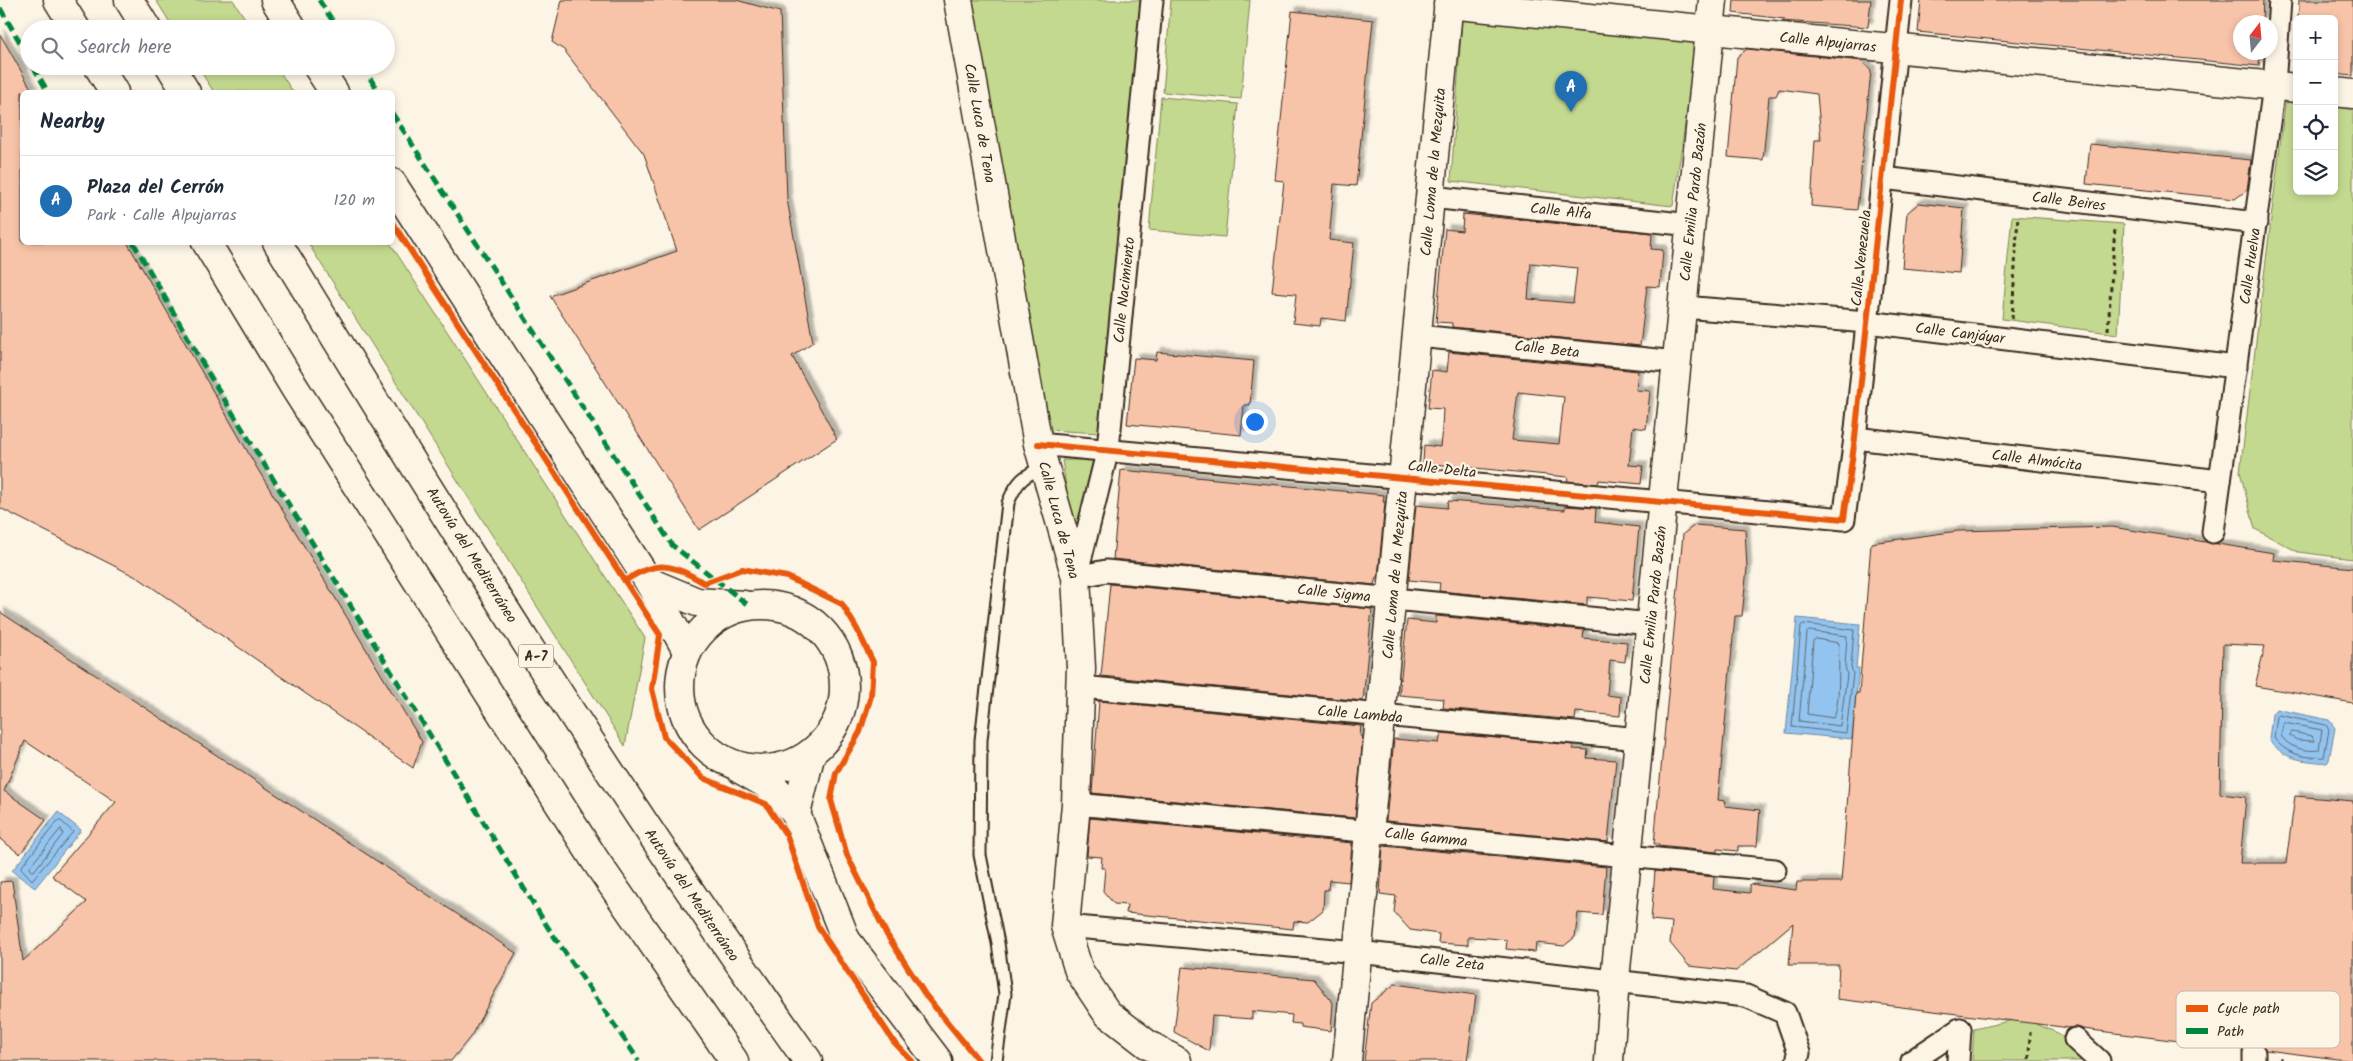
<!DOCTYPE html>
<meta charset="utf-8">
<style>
:root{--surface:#fff;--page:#f2f2f3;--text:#1f2937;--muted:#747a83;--line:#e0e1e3;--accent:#1f6fb2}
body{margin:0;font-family:Kalam,sans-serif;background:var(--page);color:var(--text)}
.controls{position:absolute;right:15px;top:15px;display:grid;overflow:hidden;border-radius:8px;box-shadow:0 2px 8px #0003}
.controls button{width:45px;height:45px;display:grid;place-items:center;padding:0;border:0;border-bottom:1px solid var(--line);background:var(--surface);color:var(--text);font:25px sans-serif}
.compass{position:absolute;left:2233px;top:15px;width:45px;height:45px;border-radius:50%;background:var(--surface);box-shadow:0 2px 8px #0003;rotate:16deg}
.you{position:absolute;left:1254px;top:421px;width:18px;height:18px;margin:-12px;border:4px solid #fff;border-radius:50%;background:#1a73e8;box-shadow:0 0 0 8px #1a73e833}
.badge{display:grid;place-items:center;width:32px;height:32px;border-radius:50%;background:var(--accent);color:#fff;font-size:16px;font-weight:700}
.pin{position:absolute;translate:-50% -41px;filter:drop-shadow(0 1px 2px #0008)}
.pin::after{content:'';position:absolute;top:26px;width:18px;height:15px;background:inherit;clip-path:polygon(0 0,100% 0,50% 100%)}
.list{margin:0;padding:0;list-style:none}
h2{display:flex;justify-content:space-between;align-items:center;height:65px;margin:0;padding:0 20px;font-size:21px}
h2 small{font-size:16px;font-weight:400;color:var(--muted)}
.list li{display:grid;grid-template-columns:32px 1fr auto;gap:15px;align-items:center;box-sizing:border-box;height:90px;padding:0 20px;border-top:1px solid var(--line)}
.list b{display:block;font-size:19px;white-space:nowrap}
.list p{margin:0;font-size:16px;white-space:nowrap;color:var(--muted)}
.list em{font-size:16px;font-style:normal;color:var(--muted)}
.icon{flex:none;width:28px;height:28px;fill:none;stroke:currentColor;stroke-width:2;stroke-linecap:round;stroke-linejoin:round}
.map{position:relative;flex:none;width:2353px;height:1061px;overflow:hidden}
.search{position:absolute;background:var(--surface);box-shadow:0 2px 8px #0003;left:20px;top:20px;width:375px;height:55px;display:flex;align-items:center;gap:12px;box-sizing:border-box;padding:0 18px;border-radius:28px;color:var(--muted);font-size:19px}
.panel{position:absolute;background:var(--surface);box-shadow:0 2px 8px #0003;left:20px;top:90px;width:375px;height:155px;border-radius:8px}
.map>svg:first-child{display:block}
.green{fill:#c3d98f;stroke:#7f8256}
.water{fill:#93c4ef;stroke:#70869b}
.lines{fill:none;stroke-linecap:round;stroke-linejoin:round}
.shore{stroke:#5e6872;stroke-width:1}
.building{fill:#f8c4a9;stroke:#3b2a1e;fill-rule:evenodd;filter:url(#shadow)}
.lane-casing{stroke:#3b2a1e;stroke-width:15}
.street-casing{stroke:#3b2a1e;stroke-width:25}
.secondary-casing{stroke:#3b2a1e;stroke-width:31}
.highway-casing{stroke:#3b2a1e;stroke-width:31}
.path{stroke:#3b2a1e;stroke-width:3;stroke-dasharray:4 4;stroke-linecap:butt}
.lane{stroke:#fcf5e5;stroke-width:11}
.street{stroke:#fcf5e5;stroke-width:21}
.secondary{stroke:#fcf5e5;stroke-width:28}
.highway{stroke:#fcf5e5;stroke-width:28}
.quiet{stroke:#00873e;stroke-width:5;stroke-dasharray:10 5;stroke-linecap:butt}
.cycleway-casing{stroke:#fcf5e5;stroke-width:9}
.cycleway{stroke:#e8590c;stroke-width:6}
.labels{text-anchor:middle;stroke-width:4.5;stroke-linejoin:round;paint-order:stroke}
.shield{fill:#fcf5e5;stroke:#75675a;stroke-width:1}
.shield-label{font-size:14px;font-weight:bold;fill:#3b2a1e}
.street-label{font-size:15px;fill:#3b2a1e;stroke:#fcf5e5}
.key{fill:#fcf5e5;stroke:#c2b8a9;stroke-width:1}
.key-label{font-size:14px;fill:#3b2a1e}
</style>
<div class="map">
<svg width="2353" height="1061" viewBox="0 0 2353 1061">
<defs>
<filter id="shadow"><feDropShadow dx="4.5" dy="-4.5" stdDeviation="1" flood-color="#0004"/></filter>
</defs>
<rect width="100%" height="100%" fill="#fcf5e5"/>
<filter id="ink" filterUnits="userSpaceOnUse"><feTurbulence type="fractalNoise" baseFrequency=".02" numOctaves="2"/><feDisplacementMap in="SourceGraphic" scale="10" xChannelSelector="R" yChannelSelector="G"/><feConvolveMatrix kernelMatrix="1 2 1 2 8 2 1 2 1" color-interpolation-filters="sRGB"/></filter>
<g filter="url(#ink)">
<g class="green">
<path d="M156,0h77l19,29h-78z"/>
<path d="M970,0h174l-44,433 -53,-3z"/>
<path d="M1171,0h79l-9,99 -78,-7z"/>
<path d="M1462,19l235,24 -24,163 -222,-25z"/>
<path d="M197,66h79l17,26h-79z"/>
<path d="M1161,97l77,7 -13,133 -76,-7z"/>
<path d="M2286,97l11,1v93h37v-88l19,3v453l-55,-7 -43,-23 -15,-57z"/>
<path d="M2012,216l112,8 -6,110 -116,-15z"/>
<path d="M308,243h82l255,395 -20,108z"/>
<path d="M1062,460h34l-21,88z"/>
<path d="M2022,1018l38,16 22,27h-110l2,-32z"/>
</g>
<g class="water">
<path d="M1797,618l63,6 -4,44h3l-7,71 -66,-6z"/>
<path d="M2276,709l53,11 6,8 -6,32 -2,3c-26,-3 -41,-2 -58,-23l3,-26z"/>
<path d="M58,812l23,18 -46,58 -23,-17z"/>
</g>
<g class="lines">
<g class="shore">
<path d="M1804,624l50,6 -3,37 2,6 -7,60 -54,-6 9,-101z"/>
<path d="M1809,631l38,5 -2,30 2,9 -7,51 -41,-5 8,-88z"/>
<path d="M1816,639l23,4c-1,16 2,64 -6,75l-26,-4 6,-73z"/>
<path d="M2279,715l47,10 3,5 -5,27c-18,2 -40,-4 -50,-19l3,-21z"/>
<path d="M2284,723l38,7 -3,20c-13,2 -30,-2 -38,-14z"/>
<path d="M2292,732l20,4 2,5 -17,-1 -7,-4z"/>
<path d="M58,821h3l12,11 -41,48 -11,-12z"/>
<path d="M61,829l2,5 -29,37h-3l-1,-4z"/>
</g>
</g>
<g class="building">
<path d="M562,0h174l44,12 7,187 26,143 -21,14 45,83 -138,91 -149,-234 127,-45 -33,-97 -80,-104 -12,-8z"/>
<path d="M1734,0h137l-3,27 -86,-6 3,-2 -52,-6z"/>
<path d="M1921,0h342l-1,22h-22v30h20l-1,14 -341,-34z"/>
<path d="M2299,0h54v76l-19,-2v-55h-36z"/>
<path d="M1292,11l81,9 -17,166 -22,-2 -5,56 25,3 -8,78 -25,-3 -1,8 -27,-3 3,-29 -24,-2 12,-111 -9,-1z"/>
<path d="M0,34l33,58h-11v150h105l130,226 165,274 -9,26 -273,-189 -140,-71z"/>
<path d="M1747,49l115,12 9,10 -14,139 -46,-4 4,-66h6l-4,-46 -38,-5 -3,7h-7l-6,64 -35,-3 9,-100z"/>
<path d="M2090,144l161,16 -4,30 -12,9 -149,-15z"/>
<path d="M1919,203l45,5 -5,65 -57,-5 5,-55z"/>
<path d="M1463,214l189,19 -1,16 12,1 -3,37 -13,-1 -7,60 -188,-19v-4l-16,-1 9,-93 17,2zM1531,263l46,5 -4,35 -45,-4z"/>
<path d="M1157,352l97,9 -4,44h-6l-3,30 -114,-11 7,-66 22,2z"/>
<path d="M1449,352l189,19 -2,19 14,1 -4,38 -13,-2 -4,38 14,1 -2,18 -42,-4 -1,4 -31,-3 1,-4 -145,-14 1,-18 16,2 2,-19 1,-19 -15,-1 4,-38 15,2zM1518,392l46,5 -5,47 -47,-4z"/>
<path d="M1121,470l263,25 -1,7h2l-7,75h-2l-2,8 -261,-26z"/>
<path d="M1448,501l117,9v-4l31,2 -1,14 44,5 -7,74 -45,-4v8l-148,-14 1,-8 -31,-3 7,-75 31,3z"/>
<path d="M1695,525l50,4 2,39 -5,48h-7l-17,184 8,1 -1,5 35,4 -3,36h-19v5l-21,-2v3l-59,-6v-2h-4l29,-310z"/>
<path d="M2112,527l162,26 -1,7 80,8v135l-98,-17 10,-40 -42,-2 -3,150 26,3 -6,66h46l9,-67 58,5v260l-87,-11 -5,-8 -7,-1 -7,1 -4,7 -160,-20 -6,-2 -7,1 -233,-29 2,-34h-50l4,-42 -57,48 -47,-5 -19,-23 2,-21 -21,-2 4,-49 59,6 -1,12 37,4v-9l46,6 1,-8h44l15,-189h3l12,-150 87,-12z"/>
<path d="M1110,584l262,25 -9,92 -262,-25z"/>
<path d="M0,612l516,341 -45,83 -20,25h-451v-179l12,-1 11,80 64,-59 -35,-26 64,-74 -91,-61 -21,50 42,29 -26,34 -20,-15z"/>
<path d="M1436,616l148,14 -1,8 44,4 -2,20 -15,-2 -3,35 14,2 -1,19 -44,-4 -1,8 -132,-12 1,-9 -45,-4 8,-75 29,3z"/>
<path d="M1099,701l262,25 -1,10h3l-8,82 -263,-25z"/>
<path d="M1441,733l132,12v4l15,1 -1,8 29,2 -8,82 -222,-21 8,-82 45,4z"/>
<path d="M1090,818l262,25 -3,39 -20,-2 -1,10h-4l-1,20 -15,12 -14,-1 -1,8 -167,-16 1,-8 -13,-1 -11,-13 2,-23h-4l1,-11 -15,-1z"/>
<path d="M1383,846l223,21 -4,48 -24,-2 -3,24 -11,9 -28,-3 -1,9 -29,-3 1,-9 -18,-2 -21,-1v8l-30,-2 1,-9 -29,-4 -16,-18 2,-16 -16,-2z"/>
<path d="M1182,967l132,12 19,24 -2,28 -31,-4v-3l-9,-1 1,-8 -40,-4v8l-40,-3 -3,35 -35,-19z"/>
<path d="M1395,984l81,11 -9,66h-103l7,-58z"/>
</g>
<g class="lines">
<g class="lane-casing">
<path id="lane" d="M996,1061l9,-67 -7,-51 -18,-88 1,-115 27,-237c9,-22 15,-27 37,-37"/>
</g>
<g class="street-casing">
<g id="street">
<path d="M1152,0l-44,449 -32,128 30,-6 545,53"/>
<path d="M1883,178l373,45"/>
<path d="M1431,197l260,28"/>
<path d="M1683,307l184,15 369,45"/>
<path d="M1418,336l259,26"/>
<path d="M1855,438l365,43"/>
<path d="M1038,444l806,75 11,-81 46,-438"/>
<path d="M2213,532l61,-446 6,-86"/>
<path d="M1081,687l559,52"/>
<path d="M1076,804l699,66"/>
<path d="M1065,926l293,26 388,44 39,17 14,40 -2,8"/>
<path d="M2075,1039l24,22"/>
<path d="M1912,1061l48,-32"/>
<path d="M1958,1061l2,-32"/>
<path d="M2254,1061v-8"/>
</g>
</g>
<g class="secondary-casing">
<g id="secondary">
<path d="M275,0l18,29"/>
<path d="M958,0l80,444 38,133 5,91 -5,136 -11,122 14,45 28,42 40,31 30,17"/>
<path d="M1448,4l849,84"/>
<path d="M317,66l17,26"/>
<path d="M2334,92l19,2"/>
<path d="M392,183l257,399 38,69"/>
<path d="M649,582l48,20 47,3"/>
<circle cx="762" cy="687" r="82"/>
<path d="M740,769l35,20 21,25 50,126 92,121"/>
<path d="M796,814l15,-61"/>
<path d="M1347,1061l102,-1061"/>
<path d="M1609,1061l6,-82 98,-979"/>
</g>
</g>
<g class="highway-casing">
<g id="highway">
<path d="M58,0l18,29"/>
<path d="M129,0l18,29"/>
<path d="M98,66l16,26"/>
<path d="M170,66l16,26"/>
<path d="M206,242l90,148 299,470 139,201"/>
<path d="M277,242c169,278 342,554 531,819"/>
</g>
</g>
<g class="path">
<path d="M2012,319l6,-104"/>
<path d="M2108,330l7,-103"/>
<path d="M2029,1059l1,-27"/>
<path d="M2281,1061v-6"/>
</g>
<use href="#lane" class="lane"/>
<use href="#street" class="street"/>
<use href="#secondary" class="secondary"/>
<use href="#highway" class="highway"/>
<g class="quiet">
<path d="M319,0l19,29"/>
<path d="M0,8l29,50"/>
<path d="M33,66l15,26"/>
<path d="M362,66l17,26"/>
<path d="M392,113l280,432 76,60"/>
<path d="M133,242l74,129 340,555 92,135"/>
</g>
<g class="cycleway-casing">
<g id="cycleway">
<path d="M392,222l268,413 -8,54 12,48 39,41 63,26 21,32 31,91 76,115 18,19"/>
<path d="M1038,444l806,75 11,-81 46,-438"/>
<path d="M625,581c32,-22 47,-17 79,2l38,-14 45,8 55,27 15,25 16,33 -2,34 -11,36 -24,41 -5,27 16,55 40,80 39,61 53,65"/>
</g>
</g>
<use href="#cycleway" class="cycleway"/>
</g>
</g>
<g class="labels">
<rect class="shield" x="518.5" y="644.5" width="35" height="23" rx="4"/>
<g class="shield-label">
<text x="536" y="661">A-7</text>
</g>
<g class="street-label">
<text transform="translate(1828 42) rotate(6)" y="5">Calle Alpujarras</text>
<text transform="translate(980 123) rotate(80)" y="5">Calle Luca de Tena</text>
<text transform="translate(1433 172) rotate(-85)" y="5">Calle Loma de la Mezquita</text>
<text transform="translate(2069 201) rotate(7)" y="5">Calle Beires</text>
<text transform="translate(1693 202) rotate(-84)" y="5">Calle Emilia Pardo Bazán</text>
<text transform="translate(1561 211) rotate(6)" y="5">Calle Alfa</text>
<text transform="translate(1861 258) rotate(-84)" y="5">Calle Venezuela</text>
<text transform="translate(2250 266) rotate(-82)" y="5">Calle Huelva</text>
<text transform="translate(1124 290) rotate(-84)" y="5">Calle Nacimiento</text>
<text transform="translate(1960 333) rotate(7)" y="5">Calle Canjáyar</text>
<text transform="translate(1547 349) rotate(6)" y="5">Calle Beta</text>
<text transform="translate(2037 460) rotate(7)" y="5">Calle Almócita</text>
<text transform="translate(1442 469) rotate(6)" y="5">Calle Delta</text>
<text transform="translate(1059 520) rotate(75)" y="5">Calle Luca de Tena</text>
<text transform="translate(472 555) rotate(58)" y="5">Autovía del Mediterráneo</text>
<text transform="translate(1395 575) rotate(-85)" y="5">Calle Loma de la Mezquita</text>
<text transform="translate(1334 593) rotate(6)" y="5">Calle Sigma</text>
<text transform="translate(1653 605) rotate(-84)" y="5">Calle Emilia Pardo Bazán</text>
<text transform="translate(1360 714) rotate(5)" y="5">Calle Lambda</text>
<text transform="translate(1426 837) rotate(6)" y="5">Calle Gamma</text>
<text transform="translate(692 895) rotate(56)" y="5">Autovía del Mediterráneo</text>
<text transform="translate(1452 962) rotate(6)" y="5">Calle Zeta</text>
</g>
</g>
<rect x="2176" y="991" width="164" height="57" rx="8" class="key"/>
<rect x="2186" y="1005" width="22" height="7" fill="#e8590c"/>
<rect x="2186" y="1028" width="22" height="6" fill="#00873e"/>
<g class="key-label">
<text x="2217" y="1013">Cycle path</text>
<text x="2217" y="1036">Path</text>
</g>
</svg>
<div class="controls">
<button>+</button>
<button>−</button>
<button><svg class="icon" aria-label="locate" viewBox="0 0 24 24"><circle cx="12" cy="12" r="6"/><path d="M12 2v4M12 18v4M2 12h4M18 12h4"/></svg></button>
<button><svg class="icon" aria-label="layers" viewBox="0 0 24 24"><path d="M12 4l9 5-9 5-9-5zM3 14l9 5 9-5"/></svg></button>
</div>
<svg class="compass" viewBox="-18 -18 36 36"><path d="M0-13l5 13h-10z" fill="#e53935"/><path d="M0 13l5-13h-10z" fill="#747a83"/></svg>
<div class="you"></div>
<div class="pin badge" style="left:1571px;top:112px">A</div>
<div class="search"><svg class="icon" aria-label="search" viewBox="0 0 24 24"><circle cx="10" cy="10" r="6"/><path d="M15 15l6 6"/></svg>Search here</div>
<section class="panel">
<h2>Nearby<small></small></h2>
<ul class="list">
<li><span class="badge">A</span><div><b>Plaza del Cerrón</b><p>Park · Calle Alpujarras</p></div><em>120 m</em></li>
</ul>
</section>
</div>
